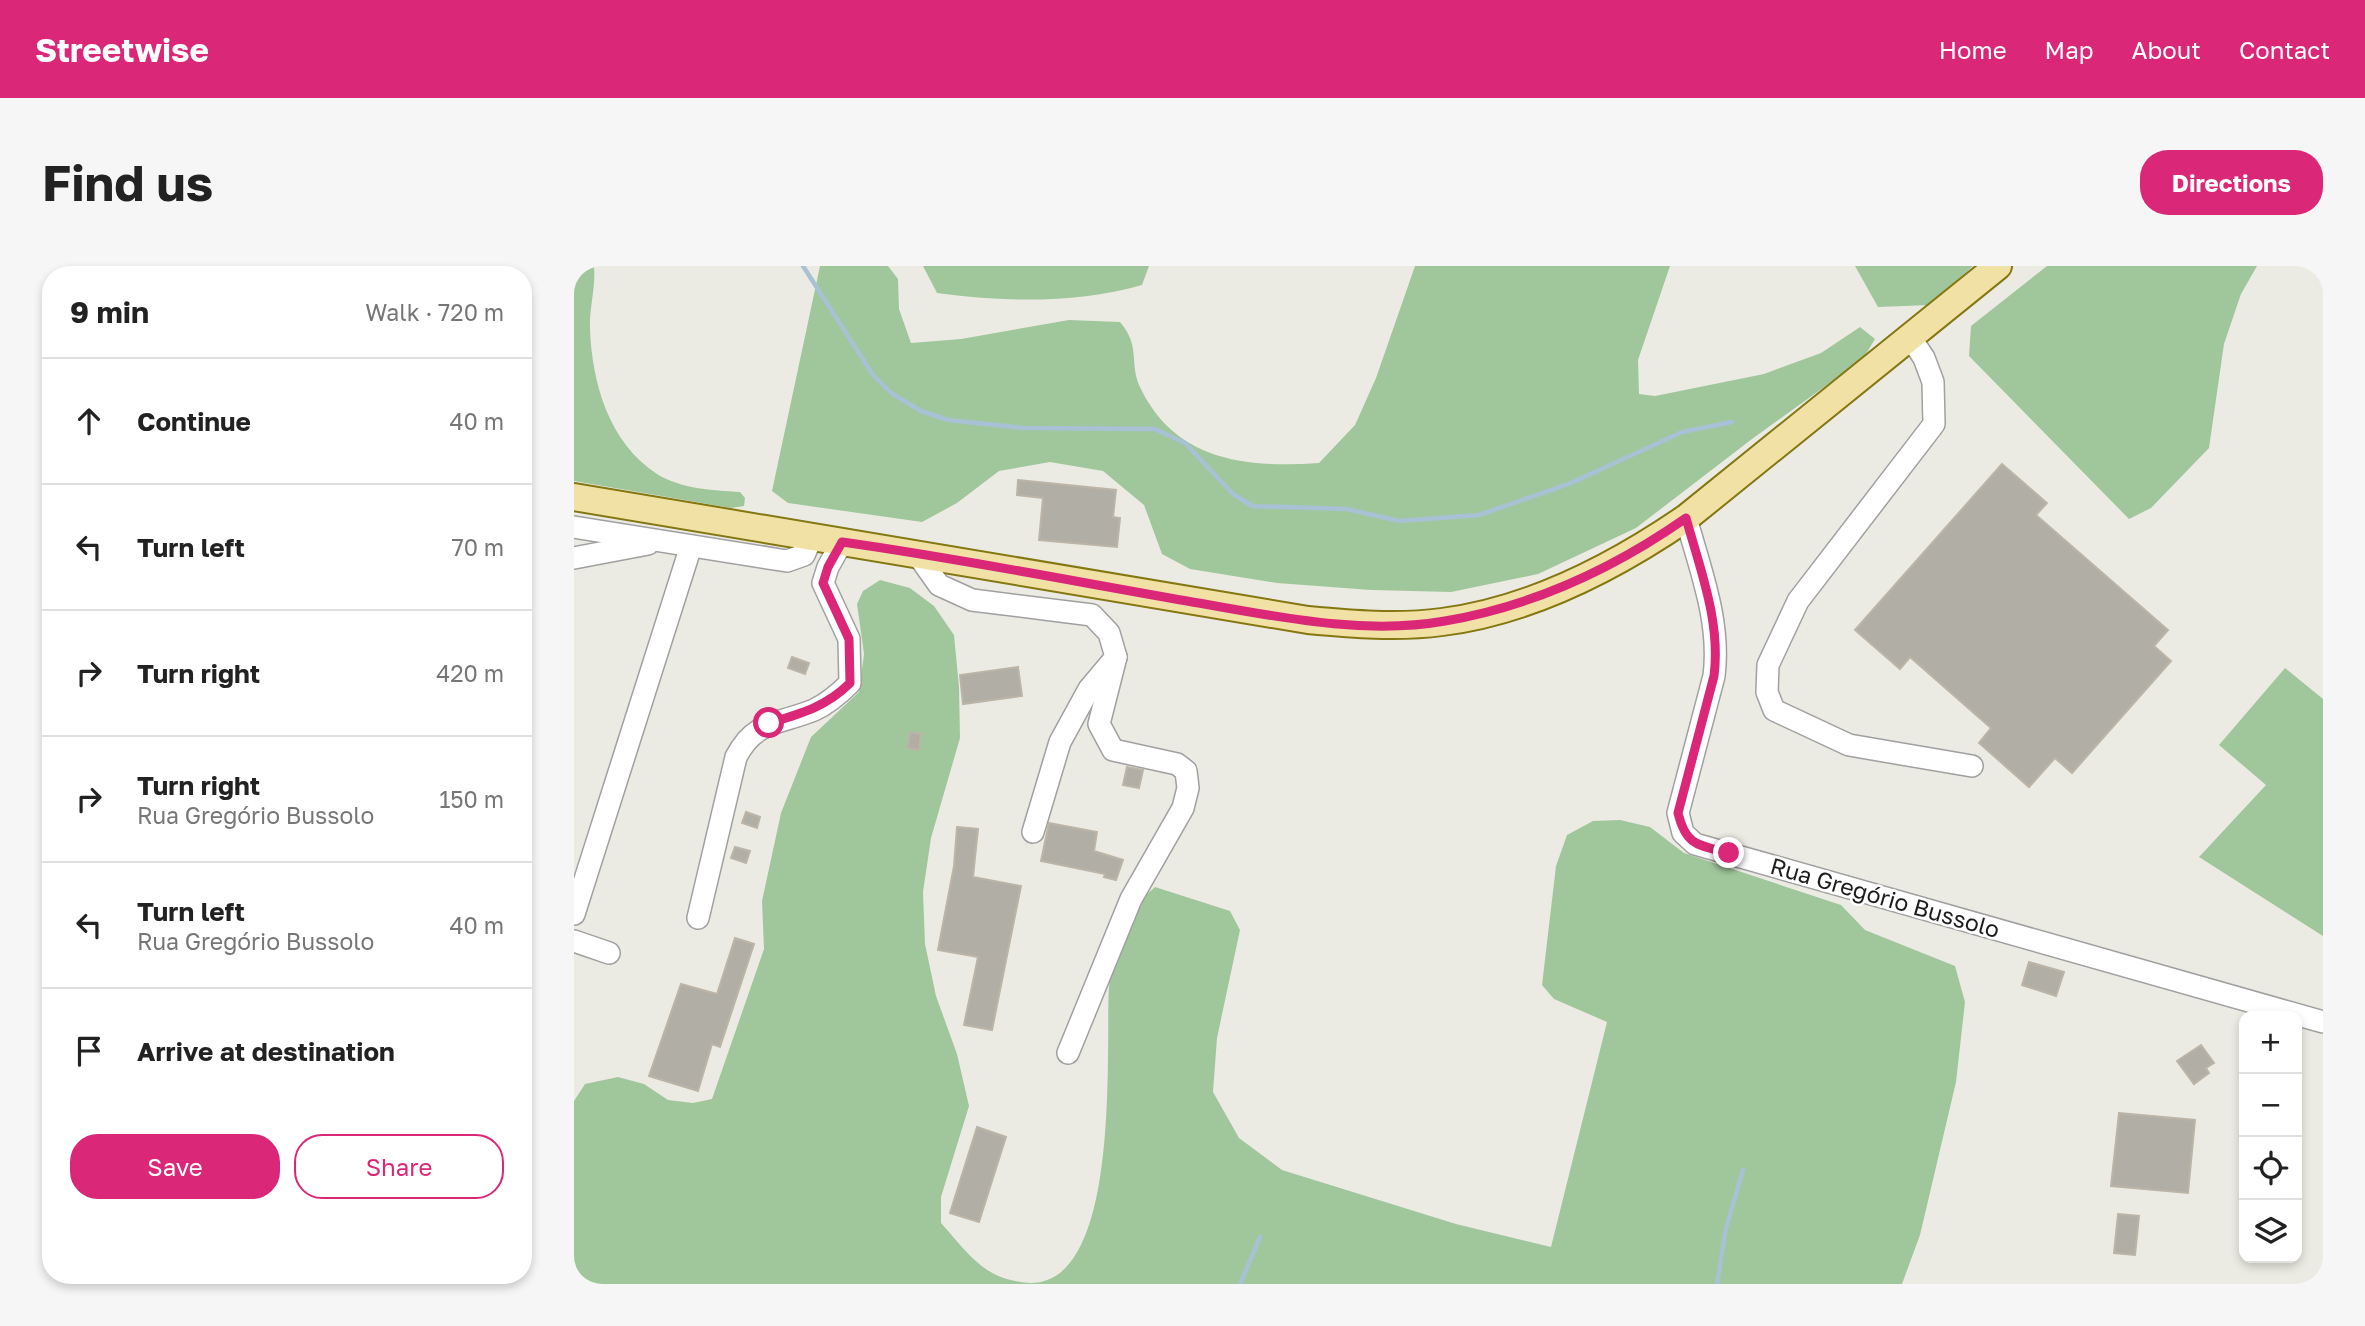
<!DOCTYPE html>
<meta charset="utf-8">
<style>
:root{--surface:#fff;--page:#f6f6f6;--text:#222;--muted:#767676;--line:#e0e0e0;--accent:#db2777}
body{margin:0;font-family:"Golos Text",sans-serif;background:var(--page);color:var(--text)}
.controls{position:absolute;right:21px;bottom:21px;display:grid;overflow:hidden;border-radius:14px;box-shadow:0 4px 10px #0003}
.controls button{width:63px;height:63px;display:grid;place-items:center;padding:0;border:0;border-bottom:2px solid var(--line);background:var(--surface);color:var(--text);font:35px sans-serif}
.stop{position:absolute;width:21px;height:21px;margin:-16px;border:5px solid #db2777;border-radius:50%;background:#fff}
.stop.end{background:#db2777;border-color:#fff;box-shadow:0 2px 7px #0008}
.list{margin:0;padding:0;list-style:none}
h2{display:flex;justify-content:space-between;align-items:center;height:91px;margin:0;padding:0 28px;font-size:30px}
h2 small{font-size:23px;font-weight:400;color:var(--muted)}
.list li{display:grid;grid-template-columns:46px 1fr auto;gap:21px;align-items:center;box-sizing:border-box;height:126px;padding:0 28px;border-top:2px solid var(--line)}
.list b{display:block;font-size:26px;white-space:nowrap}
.list p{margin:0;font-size:23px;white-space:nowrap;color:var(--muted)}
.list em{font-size:23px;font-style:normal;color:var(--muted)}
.actions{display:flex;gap:14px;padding:21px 28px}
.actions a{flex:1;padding:16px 0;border:2px solid var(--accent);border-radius:28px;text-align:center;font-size:24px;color:var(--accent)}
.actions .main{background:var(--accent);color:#fff}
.icon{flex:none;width:38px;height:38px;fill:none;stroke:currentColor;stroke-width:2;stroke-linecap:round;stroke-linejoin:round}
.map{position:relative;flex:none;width:1749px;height:1018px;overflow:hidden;border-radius:28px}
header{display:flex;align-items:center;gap:42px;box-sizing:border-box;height:98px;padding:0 35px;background:var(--accent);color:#fff}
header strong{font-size:33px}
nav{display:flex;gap:38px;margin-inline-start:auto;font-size:24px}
.intro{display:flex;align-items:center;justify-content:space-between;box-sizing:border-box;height:168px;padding:0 42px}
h1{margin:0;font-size:49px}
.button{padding:18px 32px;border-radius:28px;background:var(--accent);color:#fff;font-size:24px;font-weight:700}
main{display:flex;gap:42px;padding:0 42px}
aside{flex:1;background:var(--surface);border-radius:28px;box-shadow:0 4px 10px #0003}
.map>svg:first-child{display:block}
.forest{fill:#a0c79c}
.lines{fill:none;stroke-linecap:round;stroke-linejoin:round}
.stream{stroke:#a8c1d5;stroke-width:4.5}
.building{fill:#b1aea6;stroke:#bcb5a7;stroke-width:2}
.minor-casing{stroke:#a0a0a0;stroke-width:24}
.major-casing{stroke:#847711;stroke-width:30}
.minor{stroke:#fff;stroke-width:21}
.major{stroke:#f1e1a4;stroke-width:26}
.route{stroke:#db2777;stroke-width:9}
.labels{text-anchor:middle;stroke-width:5;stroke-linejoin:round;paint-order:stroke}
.street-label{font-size:23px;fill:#1c1c1c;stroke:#fff}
</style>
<header>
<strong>Streetwise</strong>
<nav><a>Home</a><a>Map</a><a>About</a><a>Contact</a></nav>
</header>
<div class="intro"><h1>Find us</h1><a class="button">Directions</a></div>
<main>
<aside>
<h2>9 min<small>Walk · 720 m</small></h2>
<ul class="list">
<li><svg class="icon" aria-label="ahead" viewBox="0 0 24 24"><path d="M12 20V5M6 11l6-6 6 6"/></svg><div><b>Continue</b></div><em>40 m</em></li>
<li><svg class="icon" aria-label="left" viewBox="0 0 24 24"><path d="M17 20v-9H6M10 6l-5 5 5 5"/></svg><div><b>Turn left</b></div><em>70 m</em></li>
<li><svg class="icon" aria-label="right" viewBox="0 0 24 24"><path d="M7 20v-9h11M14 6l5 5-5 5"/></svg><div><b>Turn right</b></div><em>420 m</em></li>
<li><svg class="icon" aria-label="right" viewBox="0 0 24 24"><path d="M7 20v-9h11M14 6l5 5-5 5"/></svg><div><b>Turn right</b><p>Rua Gregório Bussolo</p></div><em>150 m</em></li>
<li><svg class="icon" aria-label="left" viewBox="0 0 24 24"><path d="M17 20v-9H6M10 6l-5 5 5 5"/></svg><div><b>Turn left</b><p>Rua Gregório Bussolo</p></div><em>40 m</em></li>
<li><svg class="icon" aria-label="arrive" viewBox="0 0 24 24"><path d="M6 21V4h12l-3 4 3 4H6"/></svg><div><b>Arrive at destination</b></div></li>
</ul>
<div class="actions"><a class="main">Save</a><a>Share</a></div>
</aside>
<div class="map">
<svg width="1749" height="1018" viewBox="0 0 1749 1018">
<rect width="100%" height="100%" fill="#ecebe3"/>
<g class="forest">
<path d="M0,0h20c2,22 -5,42 -4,63 2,54 19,114 67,145 24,15 55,16 83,18l5,6 -1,8 -13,2 -157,-27z"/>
<path d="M246,0h68l10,13 1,30 12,34 50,-4 108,-19 51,2c21,24 9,42 20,65 35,74 106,81 179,76l36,-38 21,-47 39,-112h255l-32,94 1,34 16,2 109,-22 57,-21 39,-26 15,12 -12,20 -111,80 -116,89 -98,46 -87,18 -80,-2 -94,-7 -87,-14 -28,-15 -18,-49 -41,-34 -53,-9 -51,9 -42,32 -35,19 -134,-19 -16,-12z"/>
<path d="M349,0h226l-7,19c-67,19 -137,17 -205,8z"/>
<path d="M1281,0h118l-43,39 -52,2z"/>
<path d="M1473,0h210l-16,28 -17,50 -15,104 -58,60 -22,11 -160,-163 2,-30z"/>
<path d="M306,314l30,8 24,18 20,29 5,52 1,51 -29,100 -8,54 2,52 11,52 21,58 12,52 -28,91v26c12,13 23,28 36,39 17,15 32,19 53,21 93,1 75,-239 79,-296 2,-22 26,-67 35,-90l11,-10 75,24 10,19 -23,108 -4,54 26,46 43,32 174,54 95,23 56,-225 -53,-23 -12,-14 14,-119 11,-31 26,-14 27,-1 30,7 34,26 157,52 24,25 90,36 10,36 -9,80 -36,153 -18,49h-1328v-183l11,-17 33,-7 26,7 24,16 25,3 19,-4 52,-150 -2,-48 19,-88 30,-76 48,-45 5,-38 -7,-50 6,-13z"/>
<path d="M1711,402l38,31v237l-124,-79 67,-72 -47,-40z"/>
</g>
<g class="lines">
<g class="stream">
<path d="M229,0l70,109 18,18 30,18 27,9 76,8 131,1 30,14 48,51 19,12 94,3 54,12 79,-6 92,-32 111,-51 50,-10"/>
<path d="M666,1018l20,-47"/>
<path d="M1143,1018l9,-56 17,-58"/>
</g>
</g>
<g class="building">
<path d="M1428,198l45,39 -11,12 132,115 -14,16 17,15 -99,112 -17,-15 -26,29 -50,-44 12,-15 -81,-71 -10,12 -45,-39z"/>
<path d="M444,214l98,10 -3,27 7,1 -3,29 -78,-7 4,-42 -26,-3z"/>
<path d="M218,391l17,6 -4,11 -17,-6z"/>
<path d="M444,401l4,29 -59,8 -3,-29z"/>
<path d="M336,466l11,2 -2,16 -12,-2z"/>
<path d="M553,501l16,3 -4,18 -16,-3z"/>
<path d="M172,546l14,5 -3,11 -15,-5z"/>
<path d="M475,557l48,9 -3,19 29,9 -7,20 -12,-3 1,-3 -64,-13z"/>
<path d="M383,561l21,2 -5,48 48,9 -29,144 -28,-5 14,-68 -40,-7 16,-84z"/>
<path d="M161,581l15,4 -4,12 -15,-5z"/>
<path d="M161,672l19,6 -34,103 -8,-3 -14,47 -49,-15 32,-92 36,10z"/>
<path d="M1455,696l35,10 -8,24 -34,-11z"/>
<path d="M1627,779l13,18 -8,5 3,5 -15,11 -17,-23z"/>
<path d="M1545,847l76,7 -7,73 -77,-7z"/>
<path d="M403,861l29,10 -27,85 -29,-9z"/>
<path d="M1544,948l21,2 -4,39 -21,-2z"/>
</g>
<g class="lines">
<g class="minor-casing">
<g id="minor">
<path d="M1336,71l14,21 9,24 1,42 -136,177 -30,64 -1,27 7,18 75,35 123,21"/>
<path d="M1112,252c14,51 35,104 28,158l-36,137 5,20 12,11 628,178"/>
<path d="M0,261l213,34 17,-6 8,-18"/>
<path d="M343,288l22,31 33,15 120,15 17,18 7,24 -27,32 -29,53 -27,90"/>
<path d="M0,292l74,-14"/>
<path d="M0,648l117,-368"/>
<path d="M124,652l38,-161c19,-37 44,-33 78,-47 15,-7 25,-16 36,-27l-1,-44 -26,-56 5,-16 14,-25"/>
<path d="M0,675l35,12"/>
<path d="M494,787l63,-154 52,-91 5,-20 -2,-17 -9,-7 -64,-14 -14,-26 17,-67"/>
</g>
</g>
<g class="major-casing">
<path id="major" d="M0,231l734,123c44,4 89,8 134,2 88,-11 171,-54 244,-104l312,-252"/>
</g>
<use href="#minor" class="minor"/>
<use href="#major" class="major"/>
</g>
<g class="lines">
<path class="route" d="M195,457c31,-9 57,-16 81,-40l-1,-44 -26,-56 5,-16 14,-25c115,16 230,39 345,59 83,14 173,35 258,20 88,-15 168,-52 241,-103 14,51 35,104 28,158l-36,137c8,33 20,32 51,40"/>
</g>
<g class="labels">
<g class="street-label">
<text transform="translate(1311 632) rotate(16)" y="8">Rua Gregório Bussolo</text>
</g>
</g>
</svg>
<div class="controls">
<button>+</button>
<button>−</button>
<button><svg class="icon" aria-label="locate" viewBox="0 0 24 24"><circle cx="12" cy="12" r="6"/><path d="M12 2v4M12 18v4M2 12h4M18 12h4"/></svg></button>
<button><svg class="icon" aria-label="layers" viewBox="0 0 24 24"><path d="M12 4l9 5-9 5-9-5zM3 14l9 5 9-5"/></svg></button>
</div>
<div class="stop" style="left:195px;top:457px"></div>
<div class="stop end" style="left:1155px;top:587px"></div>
</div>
</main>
